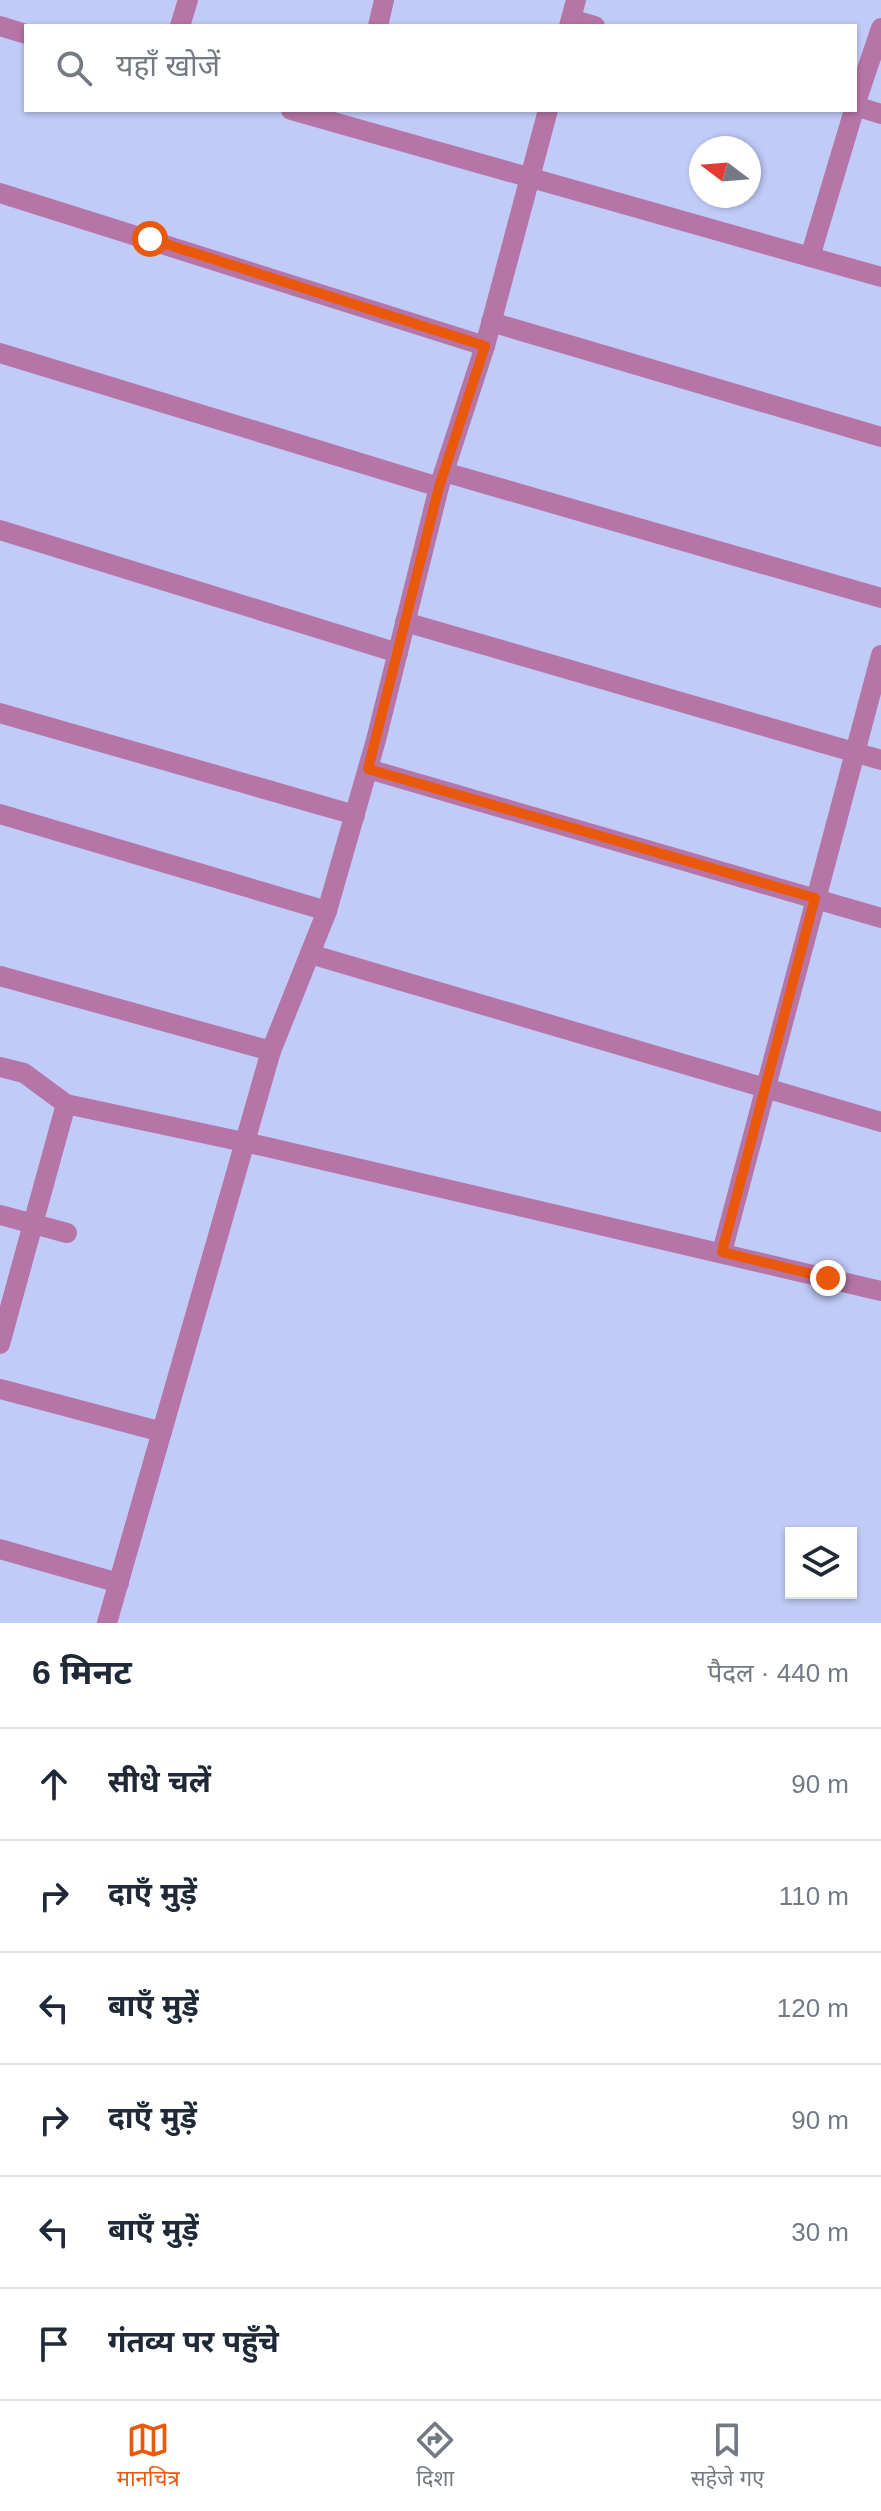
<!DOCTYPE html>
<html lang="hi">
<meta charset="utf-8">
<style>
:root{--surface:#fff;--page:#f6f6f7;--text:#1f2937;--muted:#747a83;--line:#e0e1e3;--accent:#ea580c}
body{margin:0;font-family:Arial,"Noto Sans Devanagari",sans-serif;background:var(--page);color:var(--text)}
.controls{position:absolute;right:24px;bottom:24px;display:grid;overflow:hidden;border-radius:0px;box-shadow:0 2px 6px #0004}
.controls button{width:72px;height:72px;display:grid;place-items:center;padding:0;border:0;border-bottom:2px solid var(--line);background:var(--surface);color:var(--text);font:40px sans-serif}
.compass{position:absolute;left:689px;top:136px;width:72px;height:72px;border-radius:50%;background:var(--surface);box-shadow:0 2px 6px #0004;rotate:286deg}
.stop{position:absolute;width:24px;height:24px;margin:-18px;border:6px solid #ea580c;border-radius:50%;background:#fff}
.stop.end{background:#ea580c;border-color:#fff;box-shadow:0 2px 8px #0008}
.list{margin:0;padding:0;list-style:none}
h2{display:flex;justify-content:space-between;align-items:center;height:104px;margin:0;padding:0 32px;font-size:34px}
h2 small{font-size:26px;font-weight:400;color:var(--muted)}
.list li{display:grid;grid-template-columns:52px 1fr auto;gap:24px;align-items:center;box-sizing:border-box;height:112px;padding:0 32px;border-top:2px solid var(--line)}
.list b{display:block;font-size:30px;white-space:nowrap}
.list em{font-size:26px;font-style:normal;color:var(--muted)}
.icon{flex:none;width:44px;height:44px;fill:none;stroke:currentColor;stroke-width:2;stroke-linecap:round;stroke-linejoin:round}
.map{position:relative;flex:none;width:881px;height:1623px;overflow:hidden}
.search{position:absolute;background:var(--surface);box-shadow:0 2px 6px #0004;left:24px;right:24px;top:24px;height:88px;display:flex;align-items:center;gap:20px;box-sizing:border-box;padding:0 28px;border-radius:0px;color:var(--muted);font-size:30px}
.sheet{height:776px;background:var(--surface)}
nav{display:flex;justify-content:space-around;align-items:center;box-sizing:border-box;height:112px;border-top:2px solid var(--line);background:var(--surface);font-size:22px;color:var(--muted)}
nav a{display:grid;justify-items:center;gap:4px}
nav .on{color:var(--accent)}
.map>svg:first-child{display:block}
.lines{fill:none;stroke-linecap:round;stroke-linejoin:round}
.minor{stroke:#b575a7;stroke-width:20}
.route{stroke:#ea580c;stroke-width:10}
</style>
<div class="map">
<svg width="881" height="1623" viewBox="0 0 881 1623">
<rect width="100%" height="100%" fill="#c1cbf8"/>
<g class="lines">
<g class="minor">
<path d="M571,19l24,7"/>
<path d="M0,26l26,8"/>
<path d="M180,26l8,-26"/>
<path d="M378,26l6,-26"/>
<path d="M569,26l7,-26"/>
<path d="M855,105l26,-77"/>
<path d="M855,106l26,8"/>
<path d="M291,110l590,167"/>
<path d="M0,193l485,153"/>
<path d="M810,257l44,-147"/>
<path d="M491,322l390,115"/>
<path d="M0,353l439,134"/>
<path d="M444,472l437,126"/>
<path d="M0,530l398,123"/>
<path d="M405,622l476,138"/>
<path d="M0,713l355,102"/>
<path d="M368,769l513,149"/>
<path d="M0,814l327,97"/>
<path d="M310,954l571,168"/>
<path d="M0,976l271,75 -164,572"/>
<path d="M271,1051l56,-140 49,-171 63,-253 46,-141 63,-236"/>
<path d="M0,1067l24,6 42,31 201,43 614,144"/>
<path d="M0,1215l67,18"/>
<path d="M722,1252l159,-597"/>
<path d="M0,1344l66,-240"/>
<path d="M0,1389l162,43"/>
<path d="M0,1549l119,34"/>
</g>
</g>
<g class="lines">
<path class="route" d="M150,239l335,107 -46,141 -71,282 447,129 -93,354 106,26"/>
</g>
</svg>
<div class="controls">
<button><svg class="icon" aria-label="layers" viewBox="0 0 24 24"><path d="M12 4l9 5-9 5-9-5zM3 14l9 5 9-5"/></svg></button>
</div>
<svg class="compass" viewBox="-18 -18 36 36"><path d="M0-13l5 13h-10z" fill="#e53935"/><path d="M0 13l5-13h-10z" fill="#747a83"/></svg>
<div class="stop" style="left:150px;top:239px"></div>
<div class="stop end" style="left:828px;top:1278px"></div>
<div class="search"><svg class="icon" aria-label="search" viewBox="0 0 24 24"><circle cx="10" cy="10" r="6"/><path d="M15 15l6 6"/></svg>यहाँ खोजें</div>
</div>
<section class="sheet">
<h2>6 मिनट<small>पैदल · 440 m</small></h2>
<ul class="list">
<li><svg class="icon" aria-label="ahead" viewBox="0 0 24 24"><path d="M12 20V5M6 11l6-6 6 6"/></svg><div><b>सीधे चलें</b></div><em>90 m</em></li>
<li><svg class="icon" aria-label="right" viewBox="0 0 24 24"><path d="M7 20v-9h11M14 6l5 5-5 5"/></svg><div><b>दाएँ मुड़ें</b></div><em>110 m</em></li>
<li><svg class="icon" aria-label="left" viewBox="0 0 24 24"><path d="M17 20v-9H6M10 6l-5 5 5 5"/></svg><div><b>बाएँ मुड़ें</b></div><em>120 m</em></li>
<li><svg class="icon" aria-label="right" viewBox="0 0 24 24"><path d="M7 20v-9h11M14 6l5 5-5 5"/></svg><div><b>दाएँ मुड़ें</b></div><em>90 m</em></li>
<li><svg class="icon" aria-label="left" viewBox="0 0 24 24"><path d="M17 20v-9H6M10 6l-5 5 5 5"/></svg><div><b>बाएँ मुड़ें</b></div><em>30 m</em></li>
<li><svg class="icon" aria-label="arrive" viewBox="0 0 24 24"><path d="M6 21V4h12l-3 4 3 4H6"/></svg><div><b>गंतव्य पर पहुँचे</b></div></li>
</ul>
</section>
<nav>
<a class="on"><svg class="icon" aria-label="map" viewBox="0 0 24 24"><path d="M3 6l6-2 6 2 6-2v14l-6 2-6-2-6 2zM9 4v14M15 6v14"/></svg>मानचित्र</a>
<a><svg class="icon" aria-label="directions" viewBox="0 0 24 24"><path d="M12 3l9 9-9 9-9-9zM9 14v-3h6M13 9l2 2-2 2"/></svg>दिशा</a>
<a><svg class="icon" aria-label="saved" viewBox="0 0 24 24"><path d="M7 4h10v16l-5-4-5 4z"/></svg>सहेजे गए</a>
</nav>
